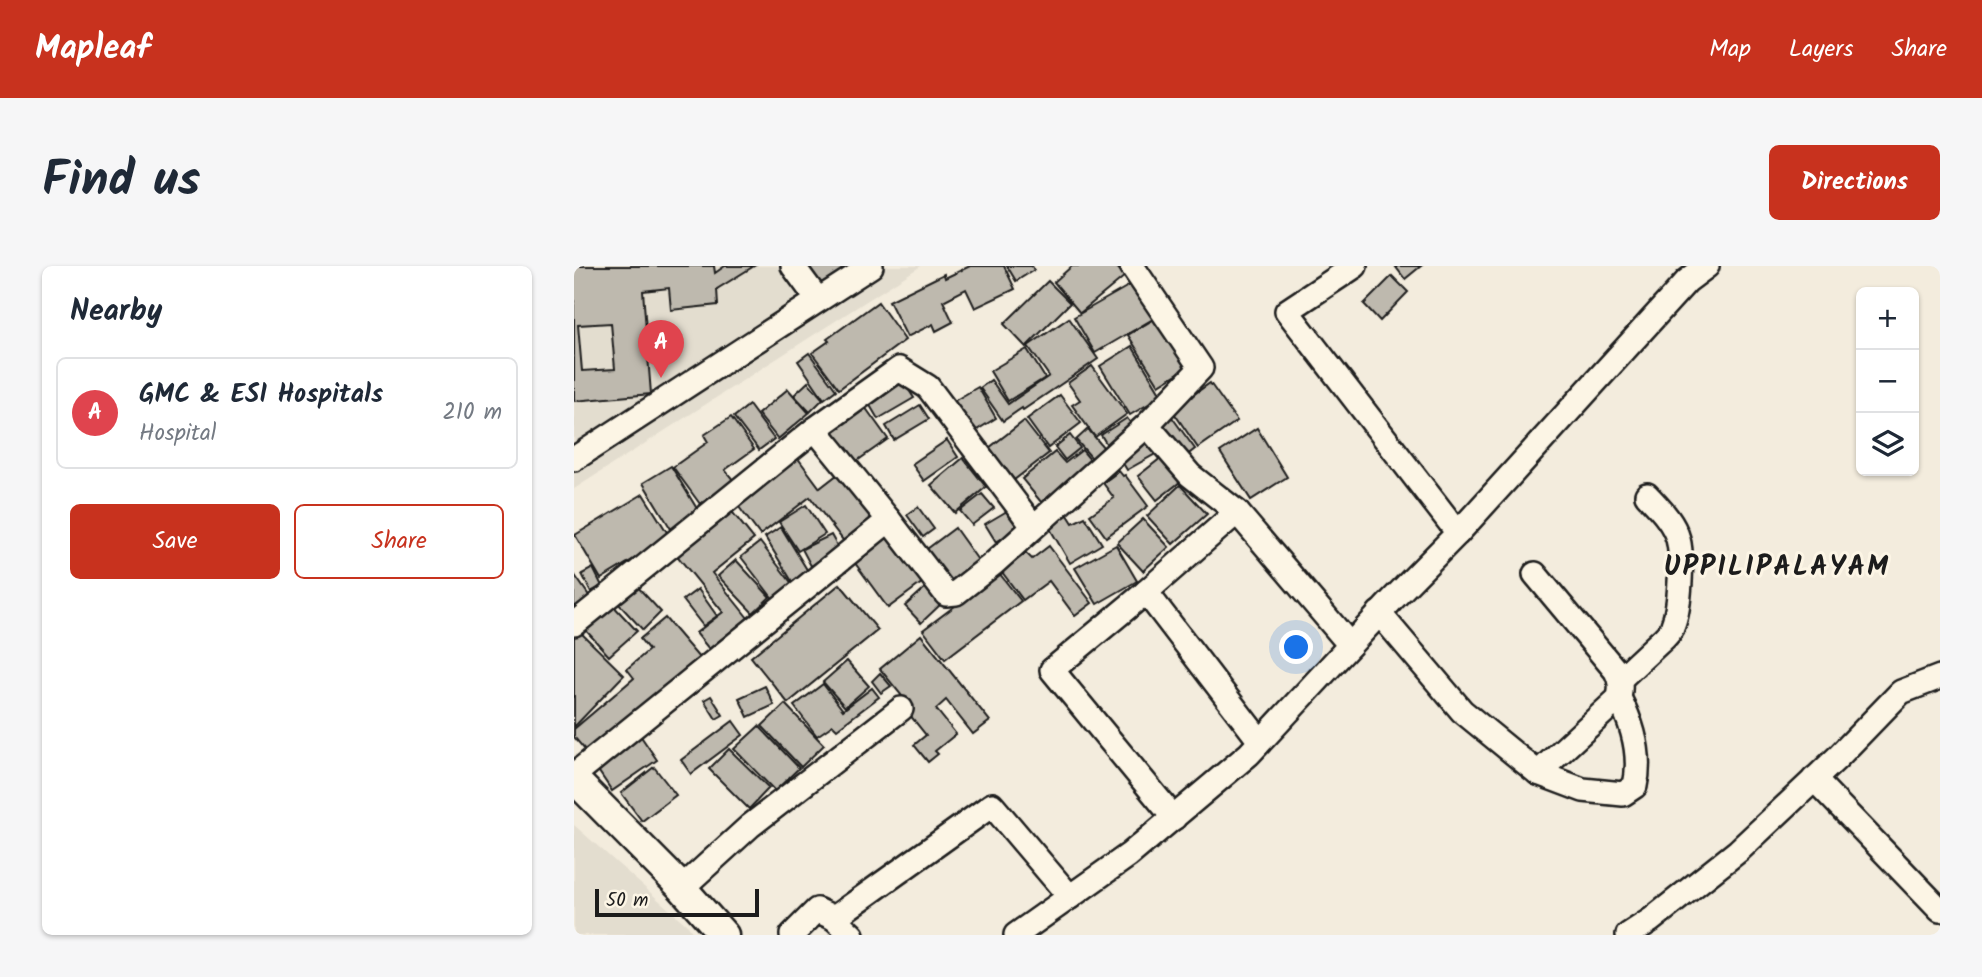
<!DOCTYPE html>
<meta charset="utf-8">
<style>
:root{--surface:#fff;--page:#f6f6f7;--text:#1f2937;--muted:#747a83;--line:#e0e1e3;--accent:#c8321e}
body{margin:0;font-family:Kalam,sans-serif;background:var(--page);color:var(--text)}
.controls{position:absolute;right:21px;top:21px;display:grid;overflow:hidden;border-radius:10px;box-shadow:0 2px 5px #0004}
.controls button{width:63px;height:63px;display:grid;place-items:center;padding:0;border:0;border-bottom:2px solid var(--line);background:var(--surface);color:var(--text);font:35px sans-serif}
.scale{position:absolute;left:21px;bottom:18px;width:164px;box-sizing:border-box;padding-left:7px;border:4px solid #1c1c1c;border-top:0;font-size:19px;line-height:24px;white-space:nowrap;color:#1c1c1c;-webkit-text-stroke:5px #fcf5e5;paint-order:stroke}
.you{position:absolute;left:723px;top:382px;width:24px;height:24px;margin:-18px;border:5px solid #fff;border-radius:50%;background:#1a73e8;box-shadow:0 0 0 10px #1a73e833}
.badge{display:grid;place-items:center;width:46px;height:46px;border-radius:50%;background:var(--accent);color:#fff;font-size:23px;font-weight:700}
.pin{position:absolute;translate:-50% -58px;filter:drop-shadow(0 2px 4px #0008)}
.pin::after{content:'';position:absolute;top:37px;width:24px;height:21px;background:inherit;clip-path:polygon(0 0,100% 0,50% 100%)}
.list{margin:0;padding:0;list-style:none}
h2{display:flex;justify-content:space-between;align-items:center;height:91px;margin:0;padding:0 28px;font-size:30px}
h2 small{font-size:23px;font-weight:400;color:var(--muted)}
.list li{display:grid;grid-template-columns:46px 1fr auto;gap:21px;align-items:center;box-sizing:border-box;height:112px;margin:0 14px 14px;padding:0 14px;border:2px solid var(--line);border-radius:10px}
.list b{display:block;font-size:26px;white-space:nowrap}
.list p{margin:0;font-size:23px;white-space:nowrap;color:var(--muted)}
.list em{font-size:23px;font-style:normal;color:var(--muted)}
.actions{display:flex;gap:14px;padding:21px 28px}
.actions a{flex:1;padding:16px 0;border:2px solid var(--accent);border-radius:10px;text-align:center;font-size:24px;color:var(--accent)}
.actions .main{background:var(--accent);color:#fff}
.icon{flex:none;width:38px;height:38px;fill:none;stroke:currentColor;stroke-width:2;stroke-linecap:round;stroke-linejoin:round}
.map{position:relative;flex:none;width:1366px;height:669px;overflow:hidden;border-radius:10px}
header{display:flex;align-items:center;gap:42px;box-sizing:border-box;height:98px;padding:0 35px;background:var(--accent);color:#fff}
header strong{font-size:33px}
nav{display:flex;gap:38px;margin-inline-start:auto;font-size:24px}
.intro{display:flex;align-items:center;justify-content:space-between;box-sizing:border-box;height:168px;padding:0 42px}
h1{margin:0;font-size:49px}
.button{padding:18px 32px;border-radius:10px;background:var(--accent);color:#fff;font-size:24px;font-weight:700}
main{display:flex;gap:42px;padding:0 42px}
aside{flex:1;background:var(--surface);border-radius:10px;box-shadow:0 2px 5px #0004}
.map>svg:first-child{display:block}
.built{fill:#e3ddcf}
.building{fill:#beb9ae;stroke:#1c1c1c;stroke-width:2;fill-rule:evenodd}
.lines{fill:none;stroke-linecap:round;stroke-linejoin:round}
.minor-casing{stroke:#1c1c1c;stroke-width:28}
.major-casing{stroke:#1c1c1c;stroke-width:33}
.minor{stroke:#fcf5e5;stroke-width:23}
.major{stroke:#fcf5e5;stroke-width:28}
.labels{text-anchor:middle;stroke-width:6;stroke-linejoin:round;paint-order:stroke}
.district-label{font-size:28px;font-weight:bold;letter-spacing:2px;fill:#1c1c1c;stroke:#fcf5e5}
</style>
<header>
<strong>Mapleaf</strong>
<nav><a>Map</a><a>Layers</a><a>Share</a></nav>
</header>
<div class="intro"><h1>Find us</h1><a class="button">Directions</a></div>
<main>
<aside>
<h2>Nearby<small></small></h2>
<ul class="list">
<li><span class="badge" style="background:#e0444e">A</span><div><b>GMC &amp; ESI Hospitals</b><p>Hospital</p></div><em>210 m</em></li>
</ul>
<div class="actions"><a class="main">Save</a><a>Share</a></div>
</aside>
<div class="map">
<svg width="1366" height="669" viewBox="0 0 1366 669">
<rect width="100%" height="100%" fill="#f3ecdd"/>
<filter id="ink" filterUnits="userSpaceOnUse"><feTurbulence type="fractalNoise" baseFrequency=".0143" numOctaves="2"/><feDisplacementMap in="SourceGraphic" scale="14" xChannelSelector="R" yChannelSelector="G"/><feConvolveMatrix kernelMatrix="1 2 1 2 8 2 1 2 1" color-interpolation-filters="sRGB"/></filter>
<g filter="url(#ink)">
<g class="built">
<path d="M0,0h347l-347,223z"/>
<path d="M0,559l114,101 6,9h-120z"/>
</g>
<g class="building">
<path d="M0,0h140l1,7 10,-7h29l-37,23 1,16 -47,5 -2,-22 -26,3 8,103 -77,7zM37,57l4,46 -33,2 -4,-46z"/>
<path d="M228,0h47l-33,21z"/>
<path d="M396,0h34l11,23 -40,19 -9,-19 -23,12 10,21 -17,9 -3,-7 -26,13 -18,-36 55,-27 1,4z"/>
<path d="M433,0h25l2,4 -18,11z"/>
<path d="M498,0h44l9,10 -45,37 -26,-31z"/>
<path d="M821,0h26l-16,13z"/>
<path d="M818,10l16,16 -28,29 -16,-17z"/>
<path d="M474,15l22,22 -44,44 -22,-23z"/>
<path d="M563,15l21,35 -63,37 -21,-36z"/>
<path d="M304,36l27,38 -66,49 -27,-36 17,-12 -2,-2z"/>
<path d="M587,49l30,50 -32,20 -31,-50z"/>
<path d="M495,52l29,41 -75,51 -1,-2 -19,13 -23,-33 11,-8 17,24 41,-28 -21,-30z"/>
<path d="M558,80l30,50 -32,19 -30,-49z"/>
<path d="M453,83l18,29 -37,23 -18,-30z"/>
<path d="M235,87l27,37 -12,9 -26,-38z"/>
<path d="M518,100l35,48 -32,23 -23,-32 8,-5 -12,-17z"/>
<path d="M329,115l11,17 -36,21 -10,-17z"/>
<path d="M234,116l15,17 -13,13 -16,-17z"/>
<path d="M636,117l27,38 -39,27 -26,-38z"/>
<path d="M404,121l18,31 -24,15 -18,-32z"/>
<path d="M214,123l21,24 -31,26 -20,-25z"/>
<path d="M486,129l21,28 -33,25 -21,-29z"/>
<path d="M175,139l25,34 -15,11 -25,-33z"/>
<path d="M346,139l9,14 -35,21 -8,-14z"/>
<path d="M291,141l23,32 -34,24 -22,-32z"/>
<path d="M595,147l26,36 -14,11 -27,-36z"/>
<path d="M157,151l23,32 -29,21 9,11 -34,23 -27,-37 35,-25 -4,-7z"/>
<path d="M553,152l9,13 -27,17 -8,-13z"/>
<path d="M450,155l25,32 -35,27 -25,-32z"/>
<path d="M683,162l30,49 -36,23 -31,-48z"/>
<path d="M514,163l21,25 -12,10 -21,-24z"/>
<path d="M496,169l10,13 -15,12 -10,-13z"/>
<path d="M574,171l9,16 -30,17 -9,-15z"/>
<path d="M373,174l11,17 -34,24 -12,-17z"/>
<path d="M508,184l14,17 -50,41 -24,-29 33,-27 10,11z"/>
<path d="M592,188l19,24 -28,22 -19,-24z"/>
<path d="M223,191l23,31 22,-17 37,49 -33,24 -36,-47 -50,38 -24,-32z"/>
<path d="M389,192l23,29 -31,26 -24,-28z"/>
<path d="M97,200l28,46 -28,17 -28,-46z"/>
<path d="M545,205l4,5 2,-1 23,31 -42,31 -16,-22 24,-17 -11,-15z"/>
<path d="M606,219l27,29 -34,30 -26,-28z"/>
<path d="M69,228l27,43 -69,42 -26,-44z"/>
<path d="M408,228l12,14 -22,17 -12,-14z"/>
<path d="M232,239l19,29 -27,17 -19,-29z"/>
<path d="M344,241l16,22 -11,8 -16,-22z"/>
<path d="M155,242l25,31 -42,34 36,45 -39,31 -13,-16 27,-21 -49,-60z"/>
<path d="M433,245l11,18 -22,13 -11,-18z"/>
<path d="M494,249l5,8 12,-6 17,27 -32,19 -21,-36z"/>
<path d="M569,253l26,28 -26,24 -26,-28z"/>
<path d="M207,261l28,46 -16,10 -28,-46z"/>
<path d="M381,262l25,35 -32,24 -25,-35z"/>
<path d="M313,267l36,49 -35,26 -36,-49z"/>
<path d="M257,269l9,16 -29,15 -9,-17z"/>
<path d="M186,276l33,43 -19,15 -33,-43z"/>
<path d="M542,279l21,36 -40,23 -22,-36z"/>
<path d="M475,280l43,57 -17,13 -26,-35 -26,19 -21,-28 24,-19 6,6z"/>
<path d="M162,294l34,37 -17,16 -35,-37z"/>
<path d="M19,302l9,18 -11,6 -9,-18z"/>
<path d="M425,307l22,28 -76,58 -22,-29z"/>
<path d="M0,308l16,23 -16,11z"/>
<path d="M61,318l26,28 -18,18 -26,-28z"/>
<path d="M266,318l38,46 -90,73 -37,-46z"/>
<path d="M352,321l15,17 -20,19 -16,-17z"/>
<path d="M124,323l19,27 -14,10 -20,-26z"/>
<path d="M35,335l28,30 -28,25 -27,-30z"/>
<path d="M91,352l35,41 -109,98 -17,-20v-8l60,-51 -7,-9 22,-19 -9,-11z"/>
<path d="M1,361l49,48 -50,52v-99z"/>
<path d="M347,369l69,86 -17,13 -27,-34 -10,9 20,25 -21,17 3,3 -10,8 -14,-17 12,-10 -29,-36 5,-3 -22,-27z"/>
<path d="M273,395l22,25 -24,21 -22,-25z"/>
<path d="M306,407l11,13 -10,7 -9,-12z"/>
<path d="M249,418l20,26 29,-22 7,9 -42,32 -4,-4 -16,11 -23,-30z"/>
<path d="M191,420l9,19 -26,12 -9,-19z"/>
<path d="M137,430l12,19 -7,4 -12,-19z"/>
<path d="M211,438l39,41 -23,22 -39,-41z"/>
<path d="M159,455l10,14 -52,39 -10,-14z"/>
<path d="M185,460l40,42 -24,23 -41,-42z"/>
<path d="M64,466l19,28 -45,31 -19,-28z"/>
<path d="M155,483l40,39 -20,21 -40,-40z"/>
<path d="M80,501l22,28 -34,26 -21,-28z"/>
</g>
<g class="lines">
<g class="minor-casing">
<g id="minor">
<path d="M219,0l25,34"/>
<path d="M573,159l43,50 47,37 113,133"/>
<path d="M241,163l84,-60 29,18 105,139"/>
<path d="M0,193l297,-193"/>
<path d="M315,254l57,74 10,-1 37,-29 154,-139 54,-57 -69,-102"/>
<path d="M884,267l229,-252 20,-15"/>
<path d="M961,308l81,97c5,10 5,17 3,27l-81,75"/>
<path d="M572,326l114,149"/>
<path d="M805,347l83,98 76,62 45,17 40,4 12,-8c7,-31 -2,-61 -16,-88"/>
<path d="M0,358l241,-195 74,91 -315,255"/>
<path d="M1046,413l44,-41c4,-4 8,-8 9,-13 7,-18 10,-68 5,-86 -5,-18 -19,-31 -31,-44"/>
<path d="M1240,513l126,131"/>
<path d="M600,552l-122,-148 94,-78 91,-80"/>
<path d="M108,622l68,-62 151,-117"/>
<path d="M260,652l18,17"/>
<path d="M218,669l25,-25 17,8 158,-113 78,92"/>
<path d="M442,669l113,-80 120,-101 144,-155 65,-66 -171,-222 68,-45"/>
<path d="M1054,669l23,-15 87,-69 100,-94 63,-65 39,-15"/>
</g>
</g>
<g class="major-casing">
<path id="major" d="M0,513l108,109 42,47"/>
</g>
<use href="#minor" class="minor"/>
<use href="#major" class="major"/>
</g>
</g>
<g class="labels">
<g class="district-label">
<text x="1203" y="309">UPPILIPALAYAM</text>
</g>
</g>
</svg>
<div class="controls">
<button>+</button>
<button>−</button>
<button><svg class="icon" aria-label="layers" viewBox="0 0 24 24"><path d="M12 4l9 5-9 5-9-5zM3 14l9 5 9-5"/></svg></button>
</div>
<div class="scale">50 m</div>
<div class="you"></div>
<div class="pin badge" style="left:87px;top:112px;background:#e0444e">A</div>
</div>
</main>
